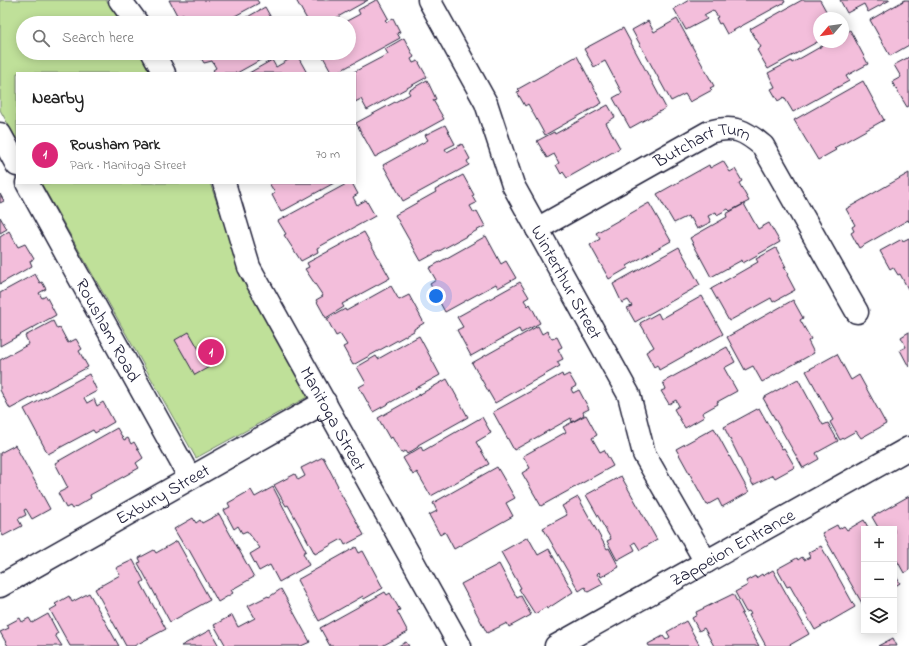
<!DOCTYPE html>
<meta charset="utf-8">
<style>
:root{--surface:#fff;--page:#f2f2f2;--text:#222;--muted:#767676;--line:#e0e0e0;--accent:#db2777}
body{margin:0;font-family:"Indie Flower",sans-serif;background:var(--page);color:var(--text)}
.controls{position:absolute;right:12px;bottom:12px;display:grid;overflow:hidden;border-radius:0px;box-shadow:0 2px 10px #0003}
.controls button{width:36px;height:36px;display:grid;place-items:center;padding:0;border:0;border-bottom:1px solid var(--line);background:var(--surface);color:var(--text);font:20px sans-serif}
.compass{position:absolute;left:813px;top:12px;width:36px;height:36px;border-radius:50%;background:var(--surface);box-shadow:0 2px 10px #0003;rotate:241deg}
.you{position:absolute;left:436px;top:296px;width:14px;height:14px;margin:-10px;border:3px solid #fff;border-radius:50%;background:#1a73e8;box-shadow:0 0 0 6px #1a73e833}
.badge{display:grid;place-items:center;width:26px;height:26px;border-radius:50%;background:var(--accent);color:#fff;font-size:13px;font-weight:700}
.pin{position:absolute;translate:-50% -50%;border:2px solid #fff;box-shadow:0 1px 4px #0006}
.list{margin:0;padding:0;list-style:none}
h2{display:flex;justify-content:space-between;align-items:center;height:52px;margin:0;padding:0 16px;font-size:17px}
h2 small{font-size:13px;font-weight:400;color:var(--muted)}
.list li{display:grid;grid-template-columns:26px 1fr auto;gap:12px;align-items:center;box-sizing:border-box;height:60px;padding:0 16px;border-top:1px solid var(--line)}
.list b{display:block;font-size:15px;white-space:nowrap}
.list p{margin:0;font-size:13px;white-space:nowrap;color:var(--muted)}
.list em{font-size:13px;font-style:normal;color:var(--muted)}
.icon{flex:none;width:22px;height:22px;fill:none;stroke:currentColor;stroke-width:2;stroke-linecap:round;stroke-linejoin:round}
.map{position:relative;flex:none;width:909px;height:646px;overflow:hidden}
.search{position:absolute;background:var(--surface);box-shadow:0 2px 10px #0003;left:16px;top:16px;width:340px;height:44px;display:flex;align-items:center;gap:10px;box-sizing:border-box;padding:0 14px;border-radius:22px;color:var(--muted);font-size:15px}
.panel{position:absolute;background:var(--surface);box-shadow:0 2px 10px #0003;left:16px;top:72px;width:340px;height:112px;border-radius:0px}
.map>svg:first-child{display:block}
.green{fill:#bfe099;stroke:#70816a}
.building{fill:#f3bedb;stroke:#22223b}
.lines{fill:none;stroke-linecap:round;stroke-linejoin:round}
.minor-casing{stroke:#22223b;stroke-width:25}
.minor{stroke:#fff;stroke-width:22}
.labels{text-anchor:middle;stroke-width:3.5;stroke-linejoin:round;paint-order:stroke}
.street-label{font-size:18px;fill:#22223b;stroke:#fff}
</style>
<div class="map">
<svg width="909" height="646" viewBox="0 0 909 646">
<rect width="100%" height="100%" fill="#fff"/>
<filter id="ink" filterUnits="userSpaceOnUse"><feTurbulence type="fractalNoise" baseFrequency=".025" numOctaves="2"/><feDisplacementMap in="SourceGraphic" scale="8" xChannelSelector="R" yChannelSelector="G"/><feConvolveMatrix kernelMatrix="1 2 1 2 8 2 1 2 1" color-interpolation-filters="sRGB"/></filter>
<g filter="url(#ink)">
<g class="green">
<path d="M0,0h106l18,23h-101v30h117l11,20h-134v67l-17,-30z"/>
<path d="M41,183h169l30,85 69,128 -113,62z"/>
</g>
<g class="building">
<path d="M169,0h88l2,3 -37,20h-42l-1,-1 6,-4 -1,-4 -6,3z"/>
<path d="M296,0h72l-41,23h-18z"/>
<path d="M376,0h2l10,18 -3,2 2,2 6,-4 7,14 -3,1 3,5 -64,35h-4l-11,-20h28v-30h-6l17,-9 -2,-4z"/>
<path d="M689,0h95l1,2 -58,32 -6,-11 -2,1 -3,-6 2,-1 -5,-7 -9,5 3,4 -21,11 -12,-21z"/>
<path d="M802,0h18l10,18h-11v23l-51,28 -11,-19 4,-3 -11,-18z"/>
<path d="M840,0h50l-22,12 -4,-8 -17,9z"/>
<path d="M905,0h4v45l-19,11 -20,-36z"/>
<path d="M265,7l9,16h-37z"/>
<path d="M677,19l37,67 -4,2 2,2 -22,12 -5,-8 -14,7 -39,-71 16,-9 6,11z"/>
<path d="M623,28l43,80 -36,20 -17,-30 9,-5 -17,-32 -11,6 -10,-18z"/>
<path d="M850,30l18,34 -22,12 3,5 -56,31 -9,-15 -6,4 -7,-12 4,-2 -7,-14 23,-12 1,2 37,-21h14v-8z"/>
<path d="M404,38l10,19 -3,2 2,4 5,-2 9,16 -60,33 -6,-11 -6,3v-29h-3l36,-19 -3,-5z"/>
<path d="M198,53h75l-36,20h-22l-2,-3 3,-2 -4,-7 -8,2z"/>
<path d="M297,55l10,18h-58l23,-13 4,7z"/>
<path d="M577,56l25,47 -57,32 -17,-31 -3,2 -8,-14 3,-1 -2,-2z"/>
<path d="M909,57v49l-2,1 -15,-25 9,-5 -7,-12z"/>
<path d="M427,80l9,19 -3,1 11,19 -69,38 -19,-34 54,-29 -2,-3z"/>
<path d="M863,81l21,39 -50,28 2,2 -18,10 -24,-40z"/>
<path d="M608,105l7,12 -9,6 14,25 -53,30 -4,-6 -2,2 -5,-9 3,-2 -5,-9 -7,4 -10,-17 17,-9 1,2z"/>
<path d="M445,125l10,19 -10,5 2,3 15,-8 8,15 -3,2 2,4 -66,36 -20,-36 45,-25 -3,-5z"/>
<path d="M723,161l7,11 5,-3 7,12 -3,2 10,18 -19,10 -2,-2 -11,6 -1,-3 -8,4 3,6 -14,7 -6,-11 -2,1 -1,-3 -14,7 -17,-29 52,-29 1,3z"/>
<path d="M909,173v49l-1,-2 -49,28 -8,-15 3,-2 -2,-4 3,-2 -9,-16z"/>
<path d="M463,175l11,20 -2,1 4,7 -6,3 4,7 3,-2 8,15 -64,35 -26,-46 41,-23 -1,-2z"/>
<path d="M269,183h65l-53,29 -9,-17 3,-2z"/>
<path d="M348,183h4l6,11 -5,3 4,8 9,-5 9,16 -58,32 1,4 -17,9 -17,-26 2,-1 -8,-13z"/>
<path d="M0,194l4,7 -4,2z"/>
<path d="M649,203l22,38 -44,25 1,2 -19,11 -19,-34 10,-6 -4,-6z"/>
<path d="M744,204l14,25 11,-6 11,19 -37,21 -1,-3 -31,17 -21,-39 37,-21 -1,-3z"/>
<path d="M0,217l7,12 -7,4z"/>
<path d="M9,231l9,16 7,-3 9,15 -4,2 2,5 -32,18v-47z"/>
<path d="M364,232l26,46 -48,26 2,3 -18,11 -10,-18 7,-4 -18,-27 4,-2 -2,-4z"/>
<path d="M486,236l15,28 5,-3 10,17 -18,10 -2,-4 -51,28 -15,-28 6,-4 -7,-12z"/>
<path d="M909,238v51h-1l-8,-15 -2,1 -5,-8 -3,2 -10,-18 22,-12 1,2z"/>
<path d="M679,247l21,38 -65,37 -8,-14 5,-2 -4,-6 -6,3 -9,-19z"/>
<path d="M776,248l10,19h-2l4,7 -1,1 8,15 -22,12 -2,-4 -42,23 -18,-32 47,-27 -2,-3z"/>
<path d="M35,274l5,9 2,-1 4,7 -7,4 3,5 4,-2 10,19 -56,31v-53z"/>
<path d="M520,282l9,15 -5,3 4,6 2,-2 10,19 -19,10 -2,-4 -48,27 -14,-26 6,-3 -6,-10z"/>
<path d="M391,286l8,14 10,-5 15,28 -10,6v2l-61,34 -10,-18 4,-2 -7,-11 -4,2 -9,-17 18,-10 1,2z"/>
<path d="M702,296l21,38 -64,36 -2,-5 -3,2 -8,-15 8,-5 -14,-24 18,-10 3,6z"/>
<path d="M793,300l10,18 -3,2 11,19 -3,2 6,12 -52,29 -9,-16 -8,4 -18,-33z"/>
<path d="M53,321l4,8 3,-1 8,15 8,-4 6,10 -3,2 9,16 -78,42 -10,-19v-30l29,-16 -4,-8z"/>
<path d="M538,326l4,8 5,-3 5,8 5,-2 5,10 -4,2 5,10 -6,3 3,4 -65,37 -23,-40z"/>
<path d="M189,332l20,35 -14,8 -20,-35z"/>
<path d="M909,332v35l-9,-17 6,-3 -5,-10z"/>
<path d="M419,336l21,39 -67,37 -14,-25 7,-4 -9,-16 19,-11 2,3z"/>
<path d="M727,347l8,15 -11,6 13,23 -20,11 1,2 -16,9 2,4 -19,11 -11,-19 5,-3 -3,-6 -7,4 -8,-13 5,-2 -3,-7z"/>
<path d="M837,354l14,26 8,-5 27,49 -25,14 -5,-7 -16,9 -10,-18 3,-2 -27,-49z"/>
<path d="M89,374l8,17 -13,7 3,5 7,-4 3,7 6,-4 11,20 -19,11 -2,-3 -45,24 -24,-45z"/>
<path d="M562,374l1,3 6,-3 7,12 -5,3 2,4 6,-3 10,19 -6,3 1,3 -12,7 -1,-4 -57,32 -21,-38z"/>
<path d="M447,379l21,38 -50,28v2l-11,7 -2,-3 -4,2 -9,-16 -2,2 -12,-21z"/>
<path d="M798,379l25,46 5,-2 10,18 -22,12 3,6 -16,9 -40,-70z"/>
<path d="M759,408l23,41 2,-1 11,19 -20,11 -2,-3 -20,10 -29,-58z"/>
<path d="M586,415l11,20 -5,3 8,14 4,-2 9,16 -72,40 -19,-33 8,-5 -7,-12 43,-24 -3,-5z"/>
<path d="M482,417l9,16 -15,9 13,22 -58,32 -14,-24 -4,3 -10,-17 18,-11 2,4z"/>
<path d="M117,428l7,12 4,-2 3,6 3,-2 9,16 -7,5 3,5 -49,27 1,3 -19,11 -2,-3 -4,2 -8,-15 10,-5 -13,-25z"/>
<path d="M714,428l35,64 -27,15 -4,-8 -11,6 -31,-56z"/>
<path d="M15,445l35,64 -18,10 -6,-10 -2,1 2,5 -8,4 4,7 -19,10 -3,-6v-77z"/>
<path d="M323,457l15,29 -1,1 27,48 -19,10 -3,-6 -27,15 -27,-49 -2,1 -12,-21 21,-11 3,6 7,-4 -4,-8z"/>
<path d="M497,467l18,31 -9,5 7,13 -59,33 -9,-17 -5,3 -11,-20 8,-4 -4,-8z"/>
<path d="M621,476l36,64 -17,10 -5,-8 -3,2 3,6 -18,10 -10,-19 4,-2 -25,-44z"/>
<path d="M273,487l33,64 -3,2 6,12 -30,17 -9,-17 -11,6 -9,-17 10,-6 -13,-17 -5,2 -4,-7 -4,3 -10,-19 6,-3 -2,-4 23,-13 4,7z"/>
<path d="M909,496v74l-5,3 -10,-18v-26h-15l-7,-12z"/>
<path d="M578,497l29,52 2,-1 10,19 -18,10 -2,-5 -2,2 6,10 -15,8 -3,-5 -6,4 -36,-63 24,-13 -5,-9z"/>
<path d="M219,514l35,63 -23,13 2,3 -15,9 -30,-54 -2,1 -12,-20 19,-11 3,5 4,-3 2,3z"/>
<path d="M864,520l5,9h-5l-1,76 -41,-72 15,-8 2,4 5,-3 3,4z"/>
<path d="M528,537l10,18 11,-6 24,43 -26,17 -1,-2 -11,7 -16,-25 2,-1 -20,-36z"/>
<path d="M177,541l33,59 -40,22 -32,-59 3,-1 -2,-4 15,-8 2,3z"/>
<path d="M821,546l34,61 -40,23 -25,-44 -3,1 -10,-18 20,-11 1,2 4,-3 2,3 6,-3 -2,-4z"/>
<path d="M356,547l3,6 4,-2 20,37 -19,11 -1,-3 -44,25 -22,-41z"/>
<path d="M133,560l11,21 -3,2 25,46 -32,17h-8l-31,-57 25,-14 -4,-7z"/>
<path d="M499,564l18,34 4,-2 10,19 -22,12 -2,-4 -20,10 -26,-49z"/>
<path d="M773,570l36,64 -21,12h-22l-17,-31 2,-1 -2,-3 -3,1 -11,-20 13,-7 -2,-4 9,-5 1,2 6,-4 1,2z"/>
<path d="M894,573l6,10 -6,4z"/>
<path d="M281,589l29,53 -9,4h-75l-12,-21 18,-10 6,12 17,-9 -7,-12 20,-10 1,1z"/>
<path d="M385,592l2,3 3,-2 10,17 -3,1 11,21 -26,14h-52l-10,-18z"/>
<path d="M89,593l30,53h-49l-20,-36 7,-4 -2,-2 14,-8 3,6z"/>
<path d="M733,594l10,19 -2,1 18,32h-45l-10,-18 -5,3 -7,-13 5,-3 -1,-3z"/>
<path d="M48,614l10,19 -3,2 7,11h-54l-8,-14 9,-4 -2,-3 13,-7 2,4 7,-4 3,5z"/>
<path d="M686,621l14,25h-51l-1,-2 15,-8 3,4 4,-3 -3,-5z"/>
<path d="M210,630l9,16h-38z"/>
<path d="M893,638l4,8h-19z"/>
<path d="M406,642l3,4h-11z"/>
</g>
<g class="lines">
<g class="minor-casing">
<g id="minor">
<path d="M120,0l17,23"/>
<path id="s1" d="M429,0l57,103 27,82 116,210 15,59 62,108"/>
<path d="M153,53l11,20"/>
<path d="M0,134l17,31"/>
<path id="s2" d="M27,183l163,295"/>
<path id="s3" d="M224,183l25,84 211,379"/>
<path id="s4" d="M537,229l172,-97c25,-7 35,-2 54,14l94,166"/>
<path id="s5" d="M0,586l325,-184"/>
<path id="s6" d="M556,646l353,-198"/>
</g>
</g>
<use href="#minor" class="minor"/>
</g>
</g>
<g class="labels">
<g class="street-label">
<text dy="6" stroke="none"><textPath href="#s4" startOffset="188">Butchart Turn</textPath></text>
<text dy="6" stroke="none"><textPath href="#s1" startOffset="315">Winterthur Street</textPath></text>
<text dy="6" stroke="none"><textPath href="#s2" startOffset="168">Rousham Road</textPath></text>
<text dy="6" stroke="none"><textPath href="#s3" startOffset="261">Manitoga Street</textPath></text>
<text dy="6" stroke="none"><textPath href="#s5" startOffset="187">Exbury Street</textPath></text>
<text dy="6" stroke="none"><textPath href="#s6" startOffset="202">Zappeion Entrance</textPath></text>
</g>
</g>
</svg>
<div class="controls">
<button>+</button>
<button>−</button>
<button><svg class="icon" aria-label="layers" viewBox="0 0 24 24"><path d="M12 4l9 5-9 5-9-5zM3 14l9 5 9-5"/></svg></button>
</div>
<svg class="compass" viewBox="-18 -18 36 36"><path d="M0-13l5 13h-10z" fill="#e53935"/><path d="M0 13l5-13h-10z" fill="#767676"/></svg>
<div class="you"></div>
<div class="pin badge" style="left:211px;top:352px">1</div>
<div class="search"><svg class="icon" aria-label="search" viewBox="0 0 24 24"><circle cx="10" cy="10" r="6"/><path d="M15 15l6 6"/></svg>Search here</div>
<section class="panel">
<h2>Nearby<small></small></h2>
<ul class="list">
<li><span class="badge">1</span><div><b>Rousham Park</b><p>Park · Manitoga Street</p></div><em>70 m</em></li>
</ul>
</section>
</div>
